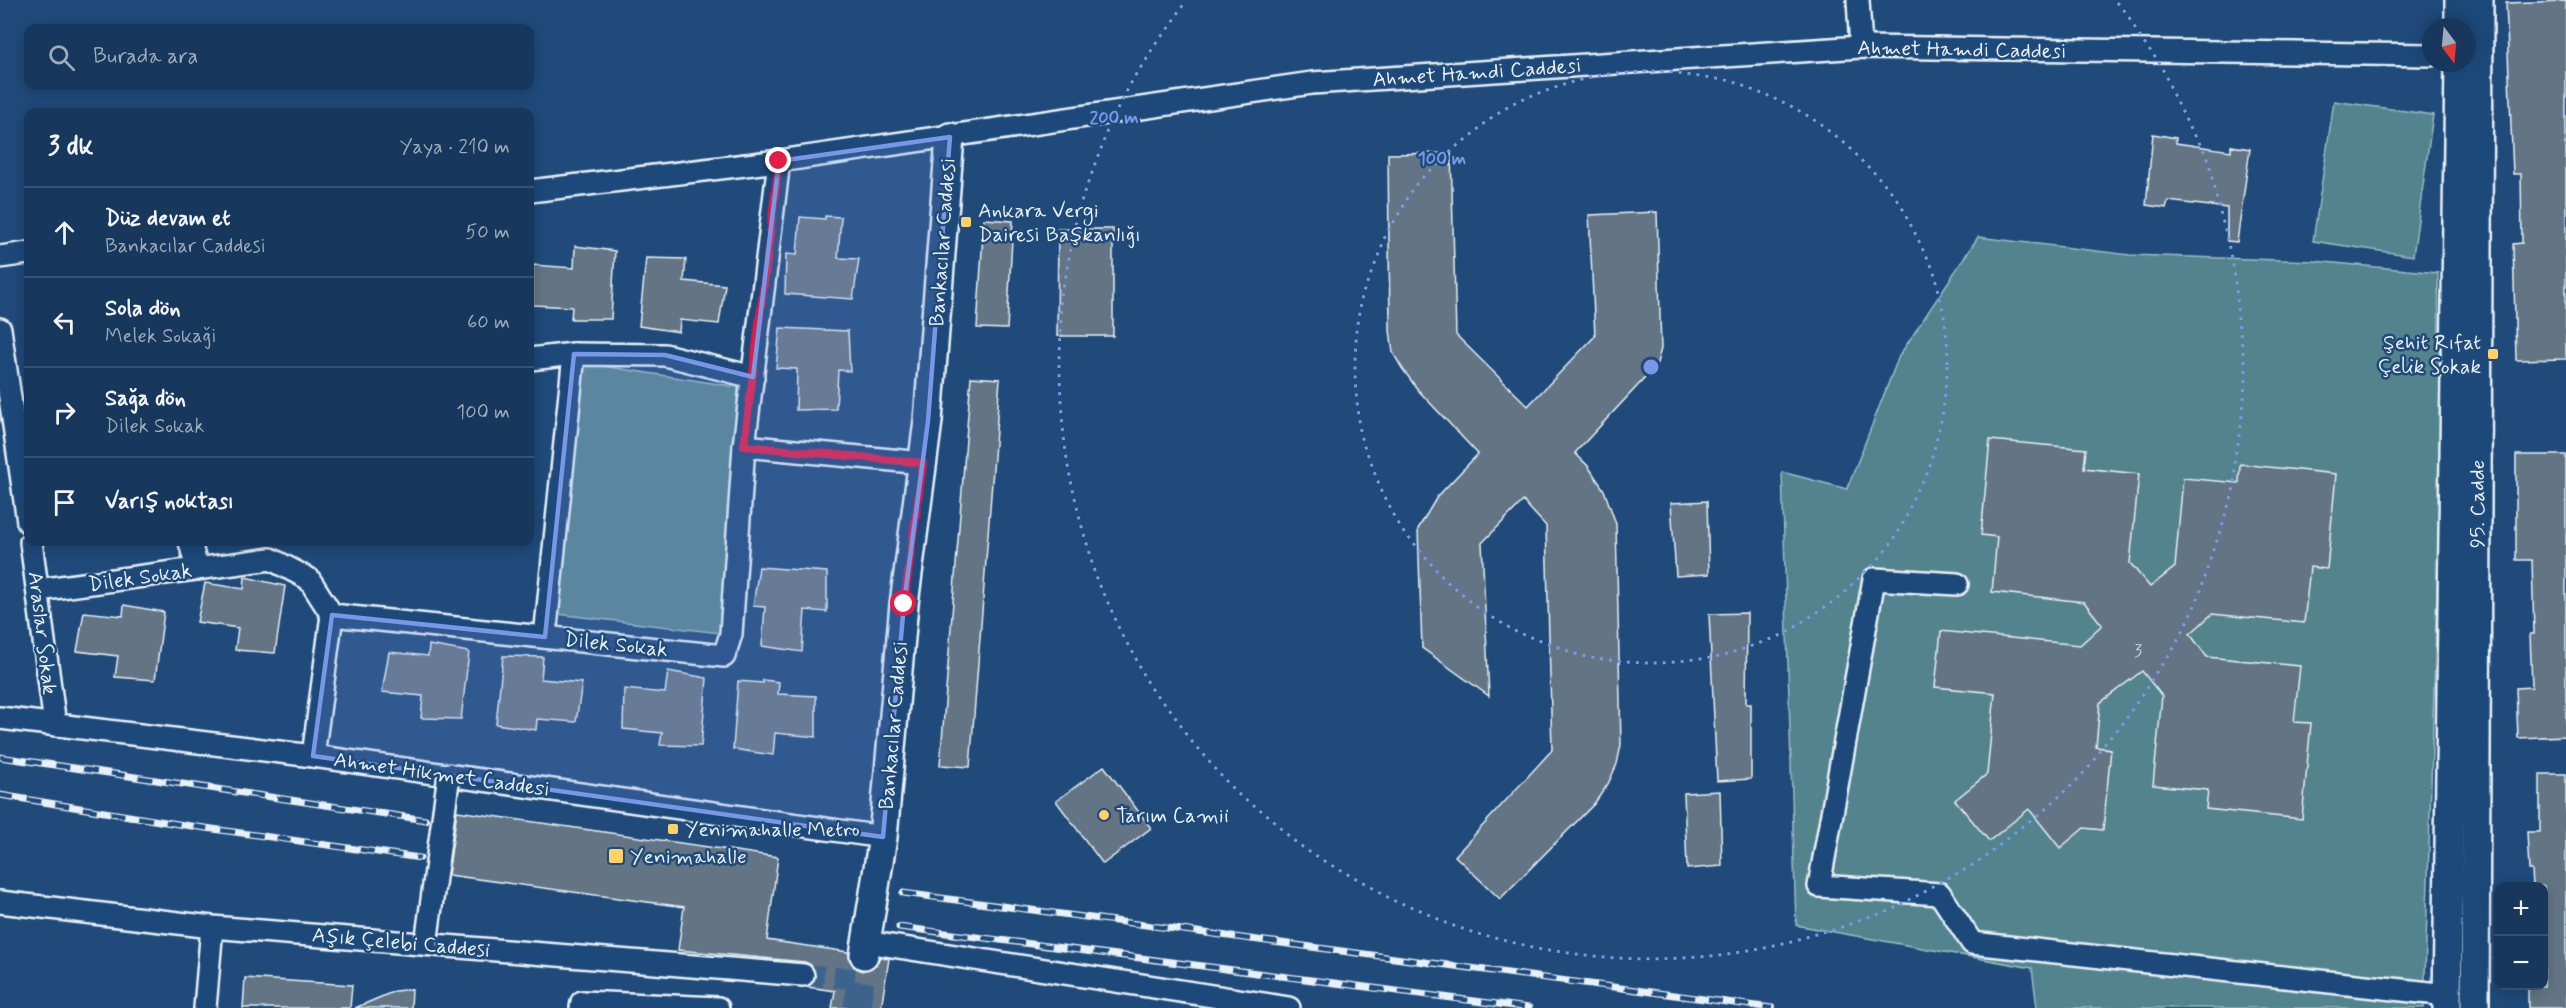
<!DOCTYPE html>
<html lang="tr">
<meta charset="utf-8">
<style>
:root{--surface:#17385c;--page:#203f62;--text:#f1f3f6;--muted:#9eacbb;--line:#365272}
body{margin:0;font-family:Mynerve,sans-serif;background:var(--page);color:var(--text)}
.controls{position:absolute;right:18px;bottom:18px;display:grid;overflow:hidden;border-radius:12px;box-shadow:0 3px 15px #0003}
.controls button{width:54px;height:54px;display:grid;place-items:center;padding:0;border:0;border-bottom:2px solid var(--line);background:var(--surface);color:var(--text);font:30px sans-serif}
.compass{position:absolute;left:2422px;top:18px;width:54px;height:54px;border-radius:50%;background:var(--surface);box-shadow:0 3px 15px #0003;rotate:164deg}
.stop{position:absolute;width:18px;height:18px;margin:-14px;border:4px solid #e11d48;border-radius:50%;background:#fff}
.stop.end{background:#e11d48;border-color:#fff;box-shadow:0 2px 6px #0008}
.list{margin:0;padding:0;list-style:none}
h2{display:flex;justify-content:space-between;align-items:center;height:78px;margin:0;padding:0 24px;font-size:26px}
h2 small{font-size:20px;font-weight:400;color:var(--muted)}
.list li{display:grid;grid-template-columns:39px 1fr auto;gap:18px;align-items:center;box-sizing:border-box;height:90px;padding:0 24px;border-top:2px solid var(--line)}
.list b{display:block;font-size:22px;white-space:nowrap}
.list p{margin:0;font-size:20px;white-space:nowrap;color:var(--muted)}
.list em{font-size:20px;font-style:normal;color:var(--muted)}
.icon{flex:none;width:33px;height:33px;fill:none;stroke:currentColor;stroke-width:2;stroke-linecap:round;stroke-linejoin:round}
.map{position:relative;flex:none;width:2566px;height:1008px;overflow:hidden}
.search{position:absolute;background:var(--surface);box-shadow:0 3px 15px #0003;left:24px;top:24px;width:510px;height:66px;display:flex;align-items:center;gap:15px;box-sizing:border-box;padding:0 21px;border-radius:12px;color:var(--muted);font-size:22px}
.panel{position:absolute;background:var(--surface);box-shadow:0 3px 15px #0003;left:24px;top:108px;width:510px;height:438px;border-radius:12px}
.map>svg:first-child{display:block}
.green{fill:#53848e;stroke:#9ebac3;stroke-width:1.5}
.building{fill:#637584;stroke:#e8f1f8;stroke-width:1.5}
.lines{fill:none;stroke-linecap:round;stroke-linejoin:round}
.minor-tunnel{stroke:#3d638d;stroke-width:21;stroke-dasharray:21 10;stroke-linecap:butt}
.major-tunnel{stroke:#3d638d;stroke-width:27;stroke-dasharray:27 14;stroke-linecap:butt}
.minor-casing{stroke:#e8f1f8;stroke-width:26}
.major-casing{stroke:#e8f1f8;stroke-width:32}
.minor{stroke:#1f4a7a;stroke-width:21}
.major{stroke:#1f4a7a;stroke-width:27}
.rail-casing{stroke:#e8f1f8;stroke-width:7}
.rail{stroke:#1f4a7a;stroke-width:4.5;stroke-dasharray:14;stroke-linecap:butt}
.minor-bridge-casing{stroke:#e8f1f8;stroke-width:26;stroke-linecap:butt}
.minor-bridge{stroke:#1f4a7a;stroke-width:21}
.route{stroke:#e11d48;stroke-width:8}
.marked{fill:#7897e6;fill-opacity:0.2;stroke:#7897e6;stroke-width:4.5;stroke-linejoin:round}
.ring{fill:none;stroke:#7897e6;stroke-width:3;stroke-dasharray:3 6}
.poi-dot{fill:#ffd166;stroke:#1f4a7a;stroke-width:2}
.labels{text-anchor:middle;stroke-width:5;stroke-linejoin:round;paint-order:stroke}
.number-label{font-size:18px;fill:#c7d2db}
.street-label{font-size:21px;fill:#e8f1f8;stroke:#1f4a7a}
.poi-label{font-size:21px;fill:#e8f1f8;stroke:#1f4a7a;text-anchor:start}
.centre{fill:#7897e6;stroke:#1f4a7a;stroke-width:3}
.ring-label{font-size:18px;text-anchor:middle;font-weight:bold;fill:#7897e6;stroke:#1f4a7a;stroke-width:5;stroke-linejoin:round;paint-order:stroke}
</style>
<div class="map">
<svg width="2566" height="1008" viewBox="0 0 2566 1008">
<rect width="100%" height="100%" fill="#1f4a7a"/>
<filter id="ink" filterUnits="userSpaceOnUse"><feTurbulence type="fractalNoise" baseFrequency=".0167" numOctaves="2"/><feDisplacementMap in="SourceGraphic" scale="12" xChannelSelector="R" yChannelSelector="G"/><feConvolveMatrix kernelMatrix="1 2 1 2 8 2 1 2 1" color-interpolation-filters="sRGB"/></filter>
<g filter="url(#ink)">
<g class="green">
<path d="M2334,101l99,14 -20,141 -100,-15z"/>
<path d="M1978,237l152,18 184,6 124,12 3,191 -17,544h-387l-5,-40 -236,-43 -14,-453 65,17 52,-133z"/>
<path d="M583,363l155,24 -18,246 -163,-19z"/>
</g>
<g class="building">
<path d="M2566,1v358l-50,1 -3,-116 9,-1 -1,-69h-8l-7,-171z"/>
<path d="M2153,134l23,4v5l55,8v-5l19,3 -13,93 -10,-1v-33l-59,-7 -2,7 -20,-3z"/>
<path d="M1451,153l5,182 72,71 67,-70 -6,-121 68,-3 4,137 -5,17 -81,87 13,13 16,24 12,34 5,221 -4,19 -9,20 -14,20 -94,95 -45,-43 97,-106 -6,-224 -23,-25 -41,42 7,153 -67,-48 -4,-119 19,-32 41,-43 -60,-64 -16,-22 -9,-15 -3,-23 -2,-176z"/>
<path d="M825,216l16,1 -3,41 21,1 -6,40 -68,-5 1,-40 11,1 3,-38 25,2z"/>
<path d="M984,219l29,2 -6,108 -30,-1z"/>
<path d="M1058,229h55v107h-56z"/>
<path d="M575,246l40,5 -4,68h-40l1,-12 -39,-2v-40l41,3z"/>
<path d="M646,258l40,1 -2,22 41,4 -6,39 -39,-4 -1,12 -40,-6z"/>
<path d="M780,328l68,3 2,40 -12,-1 -2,39 -40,1 1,-41 -21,-1z"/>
<path d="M971,377l29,2 -30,388 -30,-2z"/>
<path d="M1990,440l96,9 -2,19 55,6 -9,89 20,24 25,-20 8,-89 56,5 1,-19 96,10 -9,95 -17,-2 -6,56 -92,-9 -22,20 17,23 93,9 -6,56 17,1 -9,96 -96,-10 2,-19 -55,-5 9,-89 -20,-25 -42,32 -4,44 15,2 -8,81 -19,-2 -24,20 -31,-39 -40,32 -34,-41 32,-26 8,-81 -60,-6 6,-56 139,14 22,-20 -18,-23 -92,-10 5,-55 -16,-2z"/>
<path d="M2516,455h50v281l-48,2 -2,-50 16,-1 -2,-53h4l-2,-74h-16z"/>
<path d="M1707,501l2,73 -33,2 -5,-73z"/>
<path d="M759,567l68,5v40l-22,-2 -3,42 -40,-6 3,-39 -12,-1z"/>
<path d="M245,577l40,9 -10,67 -40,-3 3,-22 -41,-6 8,-39 39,6z"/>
<path d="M124,605l40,7 -9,68 -40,-3 3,-21 -41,-5 7,-39 39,4z"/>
<path d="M1747,613l-1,91h5v75l-34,2 -8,-167z"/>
<path d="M429,645l40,7 -8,67 -40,-1 2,-22 -41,-4 7,-40 39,4z"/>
<path d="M503,656l40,1 -2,22 41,4 -6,39 -39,-3 -1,11 -40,-6z"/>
<path d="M668,671l39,7 -6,68 -41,-1 2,-12 -39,-4 1,-40 41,4z"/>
<path d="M763,680l16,2 -1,12 38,2v41l-41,-4 -2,22 -40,-6 5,-68 25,2z"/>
<path d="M1104,766l47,62 -48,36 -47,-63z"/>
<path d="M2540,774h26v234h-38v-22h16v-100h-11l-1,-16h-3l-2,-38h13z"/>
<path d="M1720,791l2,75 -35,3 -3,-76z"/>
<path d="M457,811l321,46 -11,83 81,12 6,15 8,4 14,-6 4,-8 9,2 -8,49h-49l3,-17 -28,-4 6,-4 3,-8 -5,-10 -6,-3 -127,-12 6,-43 -236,-32z"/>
<path d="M245,978l107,7 -2,23h-107z"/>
<path d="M412,989l-1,19h-56l40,-17z"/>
</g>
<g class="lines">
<path class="minor-tunnel" d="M803,975l58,4"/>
<path class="major-tunnel" d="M857,1008l7,-53"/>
<g class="minor-casing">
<g id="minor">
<path d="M1858,0l3,47"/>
<path d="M530,191l249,-30 533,-78 549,-36 570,8"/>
<path d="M0,257l28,-4"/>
<path d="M0,329l28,193"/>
<path d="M530,359l44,-5 91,1 88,22"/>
<path d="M744,446l179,17"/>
<path d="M31,542l24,183"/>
<path d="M190,542l7,27"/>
<path d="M1957,584l-83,-5 -55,307 121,8 32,49 476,52"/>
<path d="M38,590l233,-31 38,20 23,36"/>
<path d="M332,615l392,41 7,-22 13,-188 35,-285"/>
<path d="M545,637l29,-283"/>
<path d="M0,718l313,38 570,81"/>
<path d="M313,756l19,-141"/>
<path d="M0,902l212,25 591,48"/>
<path d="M866,942l423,66"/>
<path d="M205,1008l7,-81"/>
<path d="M581,1008l1,-6 136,6"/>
</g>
</g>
<g class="major-casing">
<g id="major">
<path d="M2459,0v27"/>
<path d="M864,955l19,-118 21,-233 24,-183 22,-284"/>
<path d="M2447,1008l12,-945"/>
<path d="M2475,1008l4,-1008"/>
</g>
</g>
<use href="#minor" class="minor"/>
<use href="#major" class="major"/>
<g class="rail-casing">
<g id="rail">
<path d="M0,757l426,63"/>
<path d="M0,795l184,30 236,33"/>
<path d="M903,893l869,115"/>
<path d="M899,927l630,81"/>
</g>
</g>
<use href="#rail" class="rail"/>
<g class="minor-bridge-casing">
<path id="minor-bridge" d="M426,944l23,-170"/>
</g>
<use href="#minor-bridge" class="minor-bridge"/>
</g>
</g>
<g class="lines" filter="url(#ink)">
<path class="route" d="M779,161l-35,285 179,17 -19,141"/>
</g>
<path class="marked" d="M950,137l-22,284 -24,183 -21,233 -570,-81 19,-141 213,22 29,-283 91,1 88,22 26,-216z"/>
<g class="ring">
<circle cx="1651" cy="367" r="296"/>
<path d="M2118 3A592 592 0 1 1 1184 3"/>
</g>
<g class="poi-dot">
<rect x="960" y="216" width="12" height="12" rx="3"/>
<rect x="2487" y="348" width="12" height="12" rx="3"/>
<circle cx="1104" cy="815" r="6"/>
<rect x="667" y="823" width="12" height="12" rx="3"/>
<rect x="608" y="848" width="16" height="16" rx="3"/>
</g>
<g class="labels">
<g class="number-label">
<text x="2138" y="656">3</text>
</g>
<g class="street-label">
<text transform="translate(1962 49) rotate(1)" y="7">Ahmet Hamdi Caddesi</text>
<text transform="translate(1477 72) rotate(-4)" y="7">Ahmet Hamdi Caddesi</text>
<text transform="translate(942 242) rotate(-86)" y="7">Bankacılar Caddesi</text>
<text transform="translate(2477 504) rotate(-90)" y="7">95. Cadde</text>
<text transform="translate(140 577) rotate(-8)" y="7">Dilek Sokak</text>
<text transform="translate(43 633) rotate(83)" y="7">Araslar Sokak</text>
<text transform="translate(616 644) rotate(6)" y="7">Dilek Sokak</text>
<text transform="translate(893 725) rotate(-85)" y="7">Bankacılar Caddesi</text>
<text transform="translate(442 774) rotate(8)" y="7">Ahmet Hikmet Caddesi</text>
<text transform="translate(401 942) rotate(5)" y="7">Aşık Çelebi Caddesi</text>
</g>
<g class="poi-label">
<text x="978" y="217">Ankara Vergi<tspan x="978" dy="24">Dairesi Başkanlığı</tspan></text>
<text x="2481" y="349" text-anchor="end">Şehit Rıfat<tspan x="2481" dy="24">Çelik Sokak</tspan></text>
<text x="1116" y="822">Tarım Camii</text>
<text x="685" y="836">Yenimahalle Metro</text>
<text x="630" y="863">Yenimahalle</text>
</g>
</g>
<circle cx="1651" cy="367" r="9" class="centre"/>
<g class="ring-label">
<text x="1114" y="123">200 m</text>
<text x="1442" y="164">100 m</text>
</g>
</svg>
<div class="controls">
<button>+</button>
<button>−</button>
</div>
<svg class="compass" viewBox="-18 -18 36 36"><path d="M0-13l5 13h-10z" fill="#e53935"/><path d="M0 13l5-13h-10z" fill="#9eacbb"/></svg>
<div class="stop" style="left:904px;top:604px"></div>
<div class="stop end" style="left:779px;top:161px"></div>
<div class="search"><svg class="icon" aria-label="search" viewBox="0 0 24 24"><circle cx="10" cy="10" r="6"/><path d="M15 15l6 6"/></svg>Burada ara</div>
<section class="panel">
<h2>3 dk<small>Yaya · 210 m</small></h2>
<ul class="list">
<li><svg class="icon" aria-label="ahead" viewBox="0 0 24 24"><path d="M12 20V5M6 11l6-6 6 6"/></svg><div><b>Düz devam et</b><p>Bankacılar Caddesi</p></div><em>50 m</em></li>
<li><svg class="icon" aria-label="left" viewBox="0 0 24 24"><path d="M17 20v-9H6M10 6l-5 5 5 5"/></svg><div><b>Sola dön</b><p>Melek Sokaği</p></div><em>60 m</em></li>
<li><svg class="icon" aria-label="right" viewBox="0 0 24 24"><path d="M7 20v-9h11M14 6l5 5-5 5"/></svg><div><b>Sağa dön</b><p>Dilek Sokak</p></div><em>100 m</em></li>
<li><svg class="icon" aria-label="arrive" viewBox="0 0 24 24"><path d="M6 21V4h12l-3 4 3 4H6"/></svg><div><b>Varış noktası</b></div></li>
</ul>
</section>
</div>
